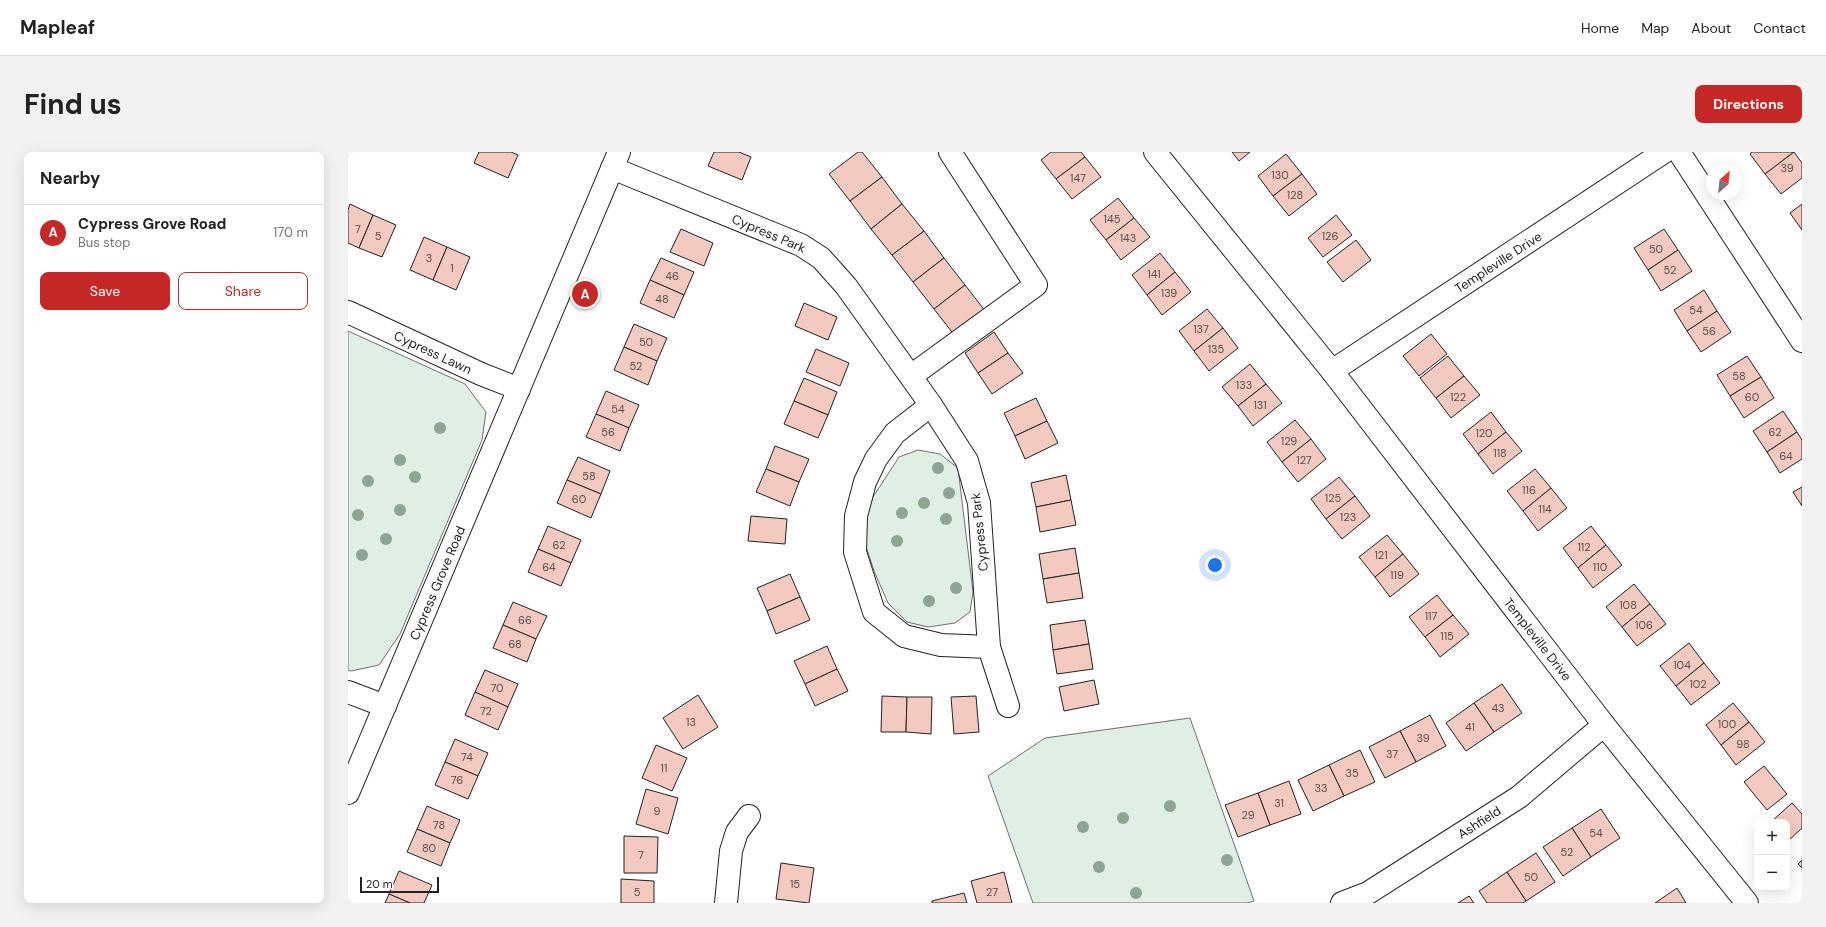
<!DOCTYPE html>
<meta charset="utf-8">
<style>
:root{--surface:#fff;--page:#f2f2f2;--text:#222;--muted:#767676;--line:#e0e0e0;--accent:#c62828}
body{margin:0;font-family:"DM Sans",sans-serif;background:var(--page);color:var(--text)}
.controls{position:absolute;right:12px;bottom:12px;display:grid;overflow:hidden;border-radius:8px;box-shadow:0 4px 16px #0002}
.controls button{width:36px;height:36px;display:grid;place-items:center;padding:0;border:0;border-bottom:1px solid var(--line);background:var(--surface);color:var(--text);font:20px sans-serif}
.compass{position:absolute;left:1358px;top:12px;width:36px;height:36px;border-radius:50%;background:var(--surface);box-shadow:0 4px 16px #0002;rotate:27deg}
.scale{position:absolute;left:12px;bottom:10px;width:79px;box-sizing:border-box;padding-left:4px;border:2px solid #222;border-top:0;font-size:11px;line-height:14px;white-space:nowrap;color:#222;-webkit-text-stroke:3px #fff;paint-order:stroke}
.you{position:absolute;left:867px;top:413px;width:14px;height:14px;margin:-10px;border:3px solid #fff;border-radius:50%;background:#1a73e8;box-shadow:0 0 0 6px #1a73e833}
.badge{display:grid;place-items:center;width:26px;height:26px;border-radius:50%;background:var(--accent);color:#fff;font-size:13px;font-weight:700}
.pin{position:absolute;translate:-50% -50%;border:2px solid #fff;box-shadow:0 1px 4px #0006}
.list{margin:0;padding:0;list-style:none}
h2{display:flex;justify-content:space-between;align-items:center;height:52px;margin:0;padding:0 16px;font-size:17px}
h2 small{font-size:13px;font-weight:400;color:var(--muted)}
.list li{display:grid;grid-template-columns:26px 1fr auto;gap:12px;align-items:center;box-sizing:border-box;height:56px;padding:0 16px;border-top:1px solid var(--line)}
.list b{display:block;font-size:15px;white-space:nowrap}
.list p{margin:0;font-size:13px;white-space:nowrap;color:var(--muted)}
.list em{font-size:13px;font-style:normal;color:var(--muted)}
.actions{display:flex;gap:8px;padding:12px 16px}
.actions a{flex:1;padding:9px 0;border:1px solid var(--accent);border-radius:8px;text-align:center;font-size:14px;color:var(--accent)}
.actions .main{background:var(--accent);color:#fff}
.map{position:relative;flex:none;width:1454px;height:751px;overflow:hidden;border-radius:8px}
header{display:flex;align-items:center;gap:24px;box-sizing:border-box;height:56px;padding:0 20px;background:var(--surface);border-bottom:1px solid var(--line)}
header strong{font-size:19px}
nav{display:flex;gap:22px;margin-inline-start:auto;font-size:14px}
.intro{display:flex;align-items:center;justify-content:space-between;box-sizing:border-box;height:96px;padding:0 24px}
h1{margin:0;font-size:28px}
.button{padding:10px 18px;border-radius:8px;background:var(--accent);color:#fff;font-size:14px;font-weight:700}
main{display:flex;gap:24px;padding:0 24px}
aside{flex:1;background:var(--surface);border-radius:8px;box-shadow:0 4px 16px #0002}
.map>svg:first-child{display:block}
.green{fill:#e0efe3;stroke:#6f6f6f}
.building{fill:#f3c9c0;stroke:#222}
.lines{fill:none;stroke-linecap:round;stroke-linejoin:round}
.minor-casing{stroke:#222;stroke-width:24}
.major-casing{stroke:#222;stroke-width:24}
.minor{stroke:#fff;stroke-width:22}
.major{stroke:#fff;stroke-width:22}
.tree{fill:#8da692}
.labels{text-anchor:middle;stroke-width:3;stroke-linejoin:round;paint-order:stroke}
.number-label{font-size:11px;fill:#564c4a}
.street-label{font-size:13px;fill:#222;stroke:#fff}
</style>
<header>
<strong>Mapleaf</strong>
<nav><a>Home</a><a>Map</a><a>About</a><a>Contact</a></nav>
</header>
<div class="intro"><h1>Find us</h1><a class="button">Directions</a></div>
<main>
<aside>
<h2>Nearby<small></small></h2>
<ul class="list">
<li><span class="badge">A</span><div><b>Cypress Grove Road</b><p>Bus stop</p></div><em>170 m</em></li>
</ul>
<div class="actions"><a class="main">Save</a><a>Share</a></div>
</aside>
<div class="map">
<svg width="1454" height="751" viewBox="0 0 1454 751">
<rect width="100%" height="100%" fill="#fff"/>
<g class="green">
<path d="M0,179l117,53 21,28 -4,28 -82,194 -21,31 -28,6 -3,-1z"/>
<path d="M570,298l22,4 18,14 15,124 -3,20 -15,11 -27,4 -21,-5 -19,-19 -14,-32 -10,-31 1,-19 8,-24 26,-40z"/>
<path d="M842,566l64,183 -7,2h-214l-45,-127 57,-38z"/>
</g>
<g class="building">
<path d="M131,0h32l7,3 -10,23 -34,-15z"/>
<path d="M366,0h25l12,5 -9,23 -34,-14z"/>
<path d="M510,0h4l20,25 -32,24 -21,-27z"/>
<path d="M703,0h30l4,5 -29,22 -15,-19z"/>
<path d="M884,0h18l-11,9z"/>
<path d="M1404,0h42l-29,22 -15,-20z"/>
<path d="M1446,0l8,11v15l-21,16 -16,-20z"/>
<path d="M938,2l16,20 -29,22 -15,-20z"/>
<path d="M737,5l16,20 -29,22 -16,-20z"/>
<path d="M954,22l15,20 -28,22 -16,-20z"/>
<path d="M534,25l20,27 -31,25 -21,-28z"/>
<path d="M770,46l16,20 -28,22 -16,-20z"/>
<path d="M2,52l23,11 -14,33 -11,-5v-33z"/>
<path d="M554,52l22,27 -32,24 -21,-26z"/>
<path d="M1454,52v26l-12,-17z"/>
<path d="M25,63l23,10 -14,32 -23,-9z"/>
<path d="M988,63l16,20 -29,22 -15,-19z"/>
<path d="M786,66l16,19 -29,23 -15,-20z"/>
<path d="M333,77l32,14 -9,23 -34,-14z"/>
<path d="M1316,77l14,21 -30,20 -14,-22z"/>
<path d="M576,79l20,27 -31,24 -21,-27z"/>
<path d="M76,85l23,10 -14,33 -23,-10z"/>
<path d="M1008,88l15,20 -28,22 -16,-20z"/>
<path d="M99,95l23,10 -14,33 -23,-10z"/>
<path d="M1330,98l14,21 -31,20 -13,-21z"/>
<path d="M812,101l15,19 -28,23 -15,-20z"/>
<path d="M313,106l33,14 -10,23 -34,-15z"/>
<path d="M596,106l21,27 -31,24 -21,-27z"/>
<path d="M827,120l16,20 -29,23 -15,-20z"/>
<path d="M302,128l34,15 -10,23 -34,-15z"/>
<path d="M617,133l21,27 -31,24 -21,-27z"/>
<path d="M1356,138l13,21 -30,20 -13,-21z"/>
<path d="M456,151l33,14 -9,23 -33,-14z"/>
<path d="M859,157l16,19 -29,23 -15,-20z"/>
<path d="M1369,159l14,21 -30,20 -14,-21z"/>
<path d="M286,172l33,14 -10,23 -33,-14z"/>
<path d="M875,176l15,20 -29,23 -15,-20z"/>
<path d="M646,180l14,21 -30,20 -13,-20z"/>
<path d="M1083,182l16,20 -28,22 -16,-20z"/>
<path d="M276,195l33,14 -9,24 -34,-15z"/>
<path d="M468,197l33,14 -9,23 -34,-14z"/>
<path d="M660,201l15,20 -31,21 -14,-21z"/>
<path d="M1100,204l16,20 -28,22 -16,-20z"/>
<path d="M1399,204l14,21 -31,19 -13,-21z"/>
<path d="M902,212l16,20 -28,22 -16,-19z"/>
<path d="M1116,224l16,19 -29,23 -15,-20z"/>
<path d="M1413,225l13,21 -30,20 -14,-22z"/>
<path d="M456,226l33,14 -9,23 -34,-14z"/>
<path d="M918,232l16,19 -29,23 -15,-20z"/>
<path d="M258,239l33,14 -10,23 -33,-14z"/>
<path d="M688,246l11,23 -32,15 -11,-23z"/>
<path d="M446,249l34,14 -10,23 -34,-14z"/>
<path d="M1435,259l14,21 -30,20 -14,-21z"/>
<path d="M1143,260l15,20 -28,22 -15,-20z"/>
<path d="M248,262l33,14 -9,23 -34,-14z"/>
<path d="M947,268l16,19 -29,23 -15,-20z"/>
<path d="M699,269l11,22 -33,16 -10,-23z"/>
<path d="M1158,280l16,19 -29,23 -15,-20z"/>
<path d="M1449,280l5,8v19l-22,14 -13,-21z"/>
<path d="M963,287l15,20 -28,23 -16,-20z"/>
<path d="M427,294l34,13 -10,23 -33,-13z"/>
<path d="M230,305l32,14 -9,23 -34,-14z"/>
<path d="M418,317l33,13 -9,24 -34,-14z"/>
<path d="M1187,317l16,19 -28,23 -16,-20z"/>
<path d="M718,323l5,25 -35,7 -5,-24z"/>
<path d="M991,325l16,19 -29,23 -15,-20z"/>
<path d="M219,328l34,14 -10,24 -34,-15z"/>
<path d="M1454,335v19l-9,-14z"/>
<path d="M1203,336l16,20 -29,23 -15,-20z"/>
<path d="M1007,344l15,20 -28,23 -16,-20z"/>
<path d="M723,348l5,25 -36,7 -4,-25z"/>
<path d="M403,364l36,3 -2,25 -37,-3z"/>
<path d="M200,374l33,14 -10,23 -33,-14z"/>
<path d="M1243,374l15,19 -28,23 -15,-20z"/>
<path d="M1039,383l16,19 -28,23 -16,-20z"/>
<path d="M1258,393l16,20 -29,23 -15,-20z"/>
<path d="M727,396l4,25 -36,6 -4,-25z"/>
<path d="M190,397l33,14 -10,23 -33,-14z"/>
<path d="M1055,402l16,20 -29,23 -15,-20z"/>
<path d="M731,421l4,25 -36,5 -4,-24z"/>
<path d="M442,422l10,23 -33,14 -10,-23z"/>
<path d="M1286,432l16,20 -28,23 -16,-20z"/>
<path d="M1089,443l16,20 -28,22 -16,-20z"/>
<path d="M452,445l10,23 -34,14 -9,-23z"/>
<path d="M165,450l34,14 -11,23 -33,-14z"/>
<path d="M1302,452l16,20 -29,22 -15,-19z"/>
<path d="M1105,463l16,19 -29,23 -15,-20z"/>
<path d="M737,468l4,24 -36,6 -3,-25z"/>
<path d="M155,473l33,14 -9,23 -34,-14z"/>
<path d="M1341,491l15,20 -28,23 -16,-20z"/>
<path d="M741,492l4,25 -36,5 -4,-24z"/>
<path d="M479,494l10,23 -32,15 -11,-23z"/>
<path d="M1356,511l16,20 -29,22 -15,-19z"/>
<path d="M489,517l11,22 -33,15 -10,-22z"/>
<path d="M137,518l33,14 -10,23 -33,-15z"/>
<path d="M746,528l5,24 -35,7 -5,-24z"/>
<path d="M1154,532l20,29 -28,19 -20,-29z"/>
<path d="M127,540l33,15 -10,23 -33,-15z"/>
<path d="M350,543l20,32 -35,22 -20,-31z"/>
<path d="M534,544l25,1 -1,35h-25z"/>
<path d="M628,544l3,36 -25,2 -3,-37z"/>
<path d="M559,545h25l-1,37 -25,-2z"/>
<path d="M1126,551l20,29 -28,19 -20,-28z"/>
<path d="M1385,551l16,19 -28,23 -15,-20z"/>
<path d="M1082,563l16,31 -30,16 -16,-31z"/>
<path d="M1401,570l16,20 -29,23 -15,-20z"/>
<path d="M1052,579l16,31 -31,16 -16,-31z"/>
<path d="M107,587l33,14 -10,23 -33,-14z"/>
<path d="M308,593l31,13 -15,33 -30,-13z"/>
<path d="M1012,598l15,32 -31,14 -15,-31z"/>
<path d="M97,610l33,14 -10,23 -33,-14z"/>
<path d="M981,613l15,31 -31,15 -15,-31z"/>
<path d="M1416,614l23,28 -20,16 -23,-28z"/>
<path d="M941,629l12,33 -31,11 -12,-32z"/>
<path d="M298,637l32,9 -10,36 -32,-10z"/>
<path d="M910,641l12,32 -32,12 -13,-32z"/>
<path d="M1444,651l10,11v14l-15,14v-20h-16z"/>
<path d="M79,654l33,14 -10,23 -33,-14z"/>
<path d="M1253,657l19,29 -29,19 -19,-29z"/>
<path d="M1224,676l19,29 -28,19 -20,-29z"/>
<path d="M69,677l33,14 -9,23 -34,-14z"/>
<path d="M276,684l34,1 -1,36h-33z"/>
<path d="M1188,701l19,29 -29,19 -19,-29z"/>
<path d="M1454,708v8l-4,-4z"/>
<path d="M433,711l33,5 -5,35 -33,-4z"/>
<path d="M51,719l33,14 -8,18h-14l-21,-9z"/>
<path d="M656,720l8,31h-35l-6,-22z"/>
<path d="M1159,720l19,29 -3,2h-36l-8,-12z"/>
<path d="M273,727l33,2v22h-33z"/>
<path d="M1329,736l9,15h-31z"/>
<path d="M616,741l3,10h-35v-2z"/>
<path d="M41,742l21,9h-25z"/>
<path d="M1121,744l5,7h-16z"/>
</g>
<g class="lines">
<g class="minor-casing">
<g id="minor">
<path d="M807,0l177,219 272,354 143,178"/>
<path d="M1331,0l123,189"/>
<path d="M264,16l189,77 20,13 25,28 85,119 36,56 12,42 10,144 19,59"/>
<path d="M0,160l133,62 38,15"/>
<path d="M984,219l332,-219"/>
<path d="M563,224l125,-91 -86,-133"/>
<path d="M583,253l-36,28 -19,26 -11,23 -9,34 -1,36 19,60 30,24 37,9 48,2"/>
<path d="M0,540l37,14"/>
<path d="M378,751l5,-52 6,-19 12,-16"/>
<path d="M994,751l26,-10 151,-96 85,-72"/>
</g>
</g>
<g class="major-casing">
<path id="major" d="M0,641l271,-641"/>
</g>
<use href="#minor" class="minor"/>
<use href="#major" class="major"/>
</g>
<g class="tree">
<circle cx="92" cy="276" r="6"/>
<circle cx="52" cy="308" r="6"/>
<circle cx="590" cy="316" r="6"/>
<circle cx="67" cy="325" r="6"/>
<circle cx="20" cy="329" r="6"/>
<circle cx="601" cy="341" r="6"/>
<circle cx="576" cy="351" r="6"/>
<circle cx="52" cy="358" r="6"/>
<circle cx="554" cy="361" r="6"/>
<circle cx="10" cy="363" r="6"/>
<circle cx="598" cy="367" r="6"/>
<circle cx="38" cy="387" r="6"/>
<circle cx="549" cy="389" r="6"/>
<circle cx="14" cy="403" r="6"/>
<circle cx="608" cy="436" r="6"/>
<circle cx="581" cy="449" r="6"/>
<circle cx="822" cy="654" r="6"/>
<circle cx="775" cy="666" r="6"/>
<circle cx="735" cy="675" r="6"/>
<circle cx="879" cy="708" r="6"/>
<circle cx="751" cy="715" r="6"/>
<circle cx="788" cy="741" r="6"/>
</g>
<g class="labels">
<g class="number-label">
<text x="1439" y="20">39</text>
<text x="932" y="27">130</text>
<text x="730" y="30">147</text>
<text x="947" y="47">128</text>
<text x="764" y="71">145</text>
<text x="10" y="81">7</text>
<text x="30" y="88">5</text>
<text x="982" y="88">126</text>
<text x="780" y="90">143</text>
<text x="1308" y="101">50</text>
<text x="81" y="110">3</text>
<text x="104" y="120">1</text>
<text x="1322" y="122">52</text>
<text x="806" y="126">141</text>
<text x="324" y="128">46</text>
<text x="821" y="145">139</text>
<text x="314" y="151">48</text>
<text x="1348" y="162">54</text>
<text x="853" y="181">137</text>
<text x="1361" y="183">56</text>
<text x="298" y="194">50</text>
<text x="868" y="201">135</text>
<text x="288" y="218">52</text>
<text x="1391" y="228">58</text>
<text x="896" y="237">133</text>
<text x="1110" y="249">122</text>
<text x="1404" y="249">60</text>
<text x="912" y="257">131</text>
<text x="270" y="261">54</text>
<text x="260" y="284">56</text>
<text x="1427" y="284">62</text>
<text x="1136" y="285">120</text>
<text x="941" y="293">129</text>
<text x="1152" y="305">118</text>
<text x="1438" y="308">64</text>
<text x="956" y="312">127</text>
<text x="241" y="328">58</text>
<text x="1181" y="342">116</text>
<text x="985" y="350">125</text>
<text x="231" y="351">60</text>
<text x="1197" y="361">114</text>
<text x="1000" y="369">123</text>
<text x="211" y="397">62</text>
<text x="1236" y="399">112</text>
<text x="1033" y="407">121</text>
<text x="201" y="419">64</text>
<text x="1252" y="419">110</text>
<text x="1049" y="427">119</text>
<text x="1280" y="457">108</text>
<text x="1083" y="468">117</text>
<text x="177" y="472">66</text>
<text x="1296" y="477">106</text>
<text x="1099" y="488">115</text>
<text x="167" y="496">68</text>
<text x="1334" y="517">104</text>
<text x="1350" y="536">102</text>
<text x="149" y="540">70</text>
<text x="1150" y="560">43</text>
<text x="138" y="563">72</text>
<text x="343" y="574">13</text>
<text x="1379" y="576">100</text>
<text x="1122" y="579">41</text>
<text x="1075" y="590">39</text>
<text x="1395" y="596">98</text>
<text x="1044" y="606">37</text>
<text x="119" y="609">74</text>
<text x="316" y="620">11</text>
<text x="1004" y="625">35</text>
<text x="109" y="632">76</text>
<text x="973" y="640">33</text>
<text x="931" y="655">31</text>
<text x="309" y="663">9</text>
<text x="900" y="667">29</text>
<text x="91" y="677">78</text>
<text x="1248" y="685">54</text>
<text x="81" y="700">80</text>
<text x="1219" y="704">52</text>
<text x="293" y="707">7</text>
<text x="1183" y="729">50</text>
<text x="447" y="736">15</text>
<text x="289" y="744">5</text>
<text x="644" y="744">27</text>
</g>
<g class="street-label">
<text transform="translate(421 81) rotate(23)" y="5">Cypress Park</text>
<text transform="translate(1150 110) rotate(-33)" y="5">Templeville Drive</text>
<text transform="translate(85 200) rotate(25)" y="5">Cypress Lawn</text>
<text transform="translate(631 380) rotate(-96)" y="5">Cypress Park</text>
<text transform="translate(89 431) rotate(-67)" y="5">Cypress Grove Road</text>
<text transform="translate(1190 487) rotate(52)" y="5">Templeville Drive</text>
<text transform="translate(1131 670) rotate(-33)" y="5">Ashfield</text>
</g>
</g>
</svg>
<div class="controls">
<button>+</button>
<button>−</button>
</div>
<svg class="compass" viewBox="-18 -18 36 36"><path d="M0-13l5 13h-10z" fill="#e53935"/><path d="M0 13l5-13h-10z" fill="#767676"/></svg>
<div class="scale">20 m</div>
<div class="you"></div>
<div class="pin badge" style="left:237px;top:142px">A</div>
</div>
</main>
